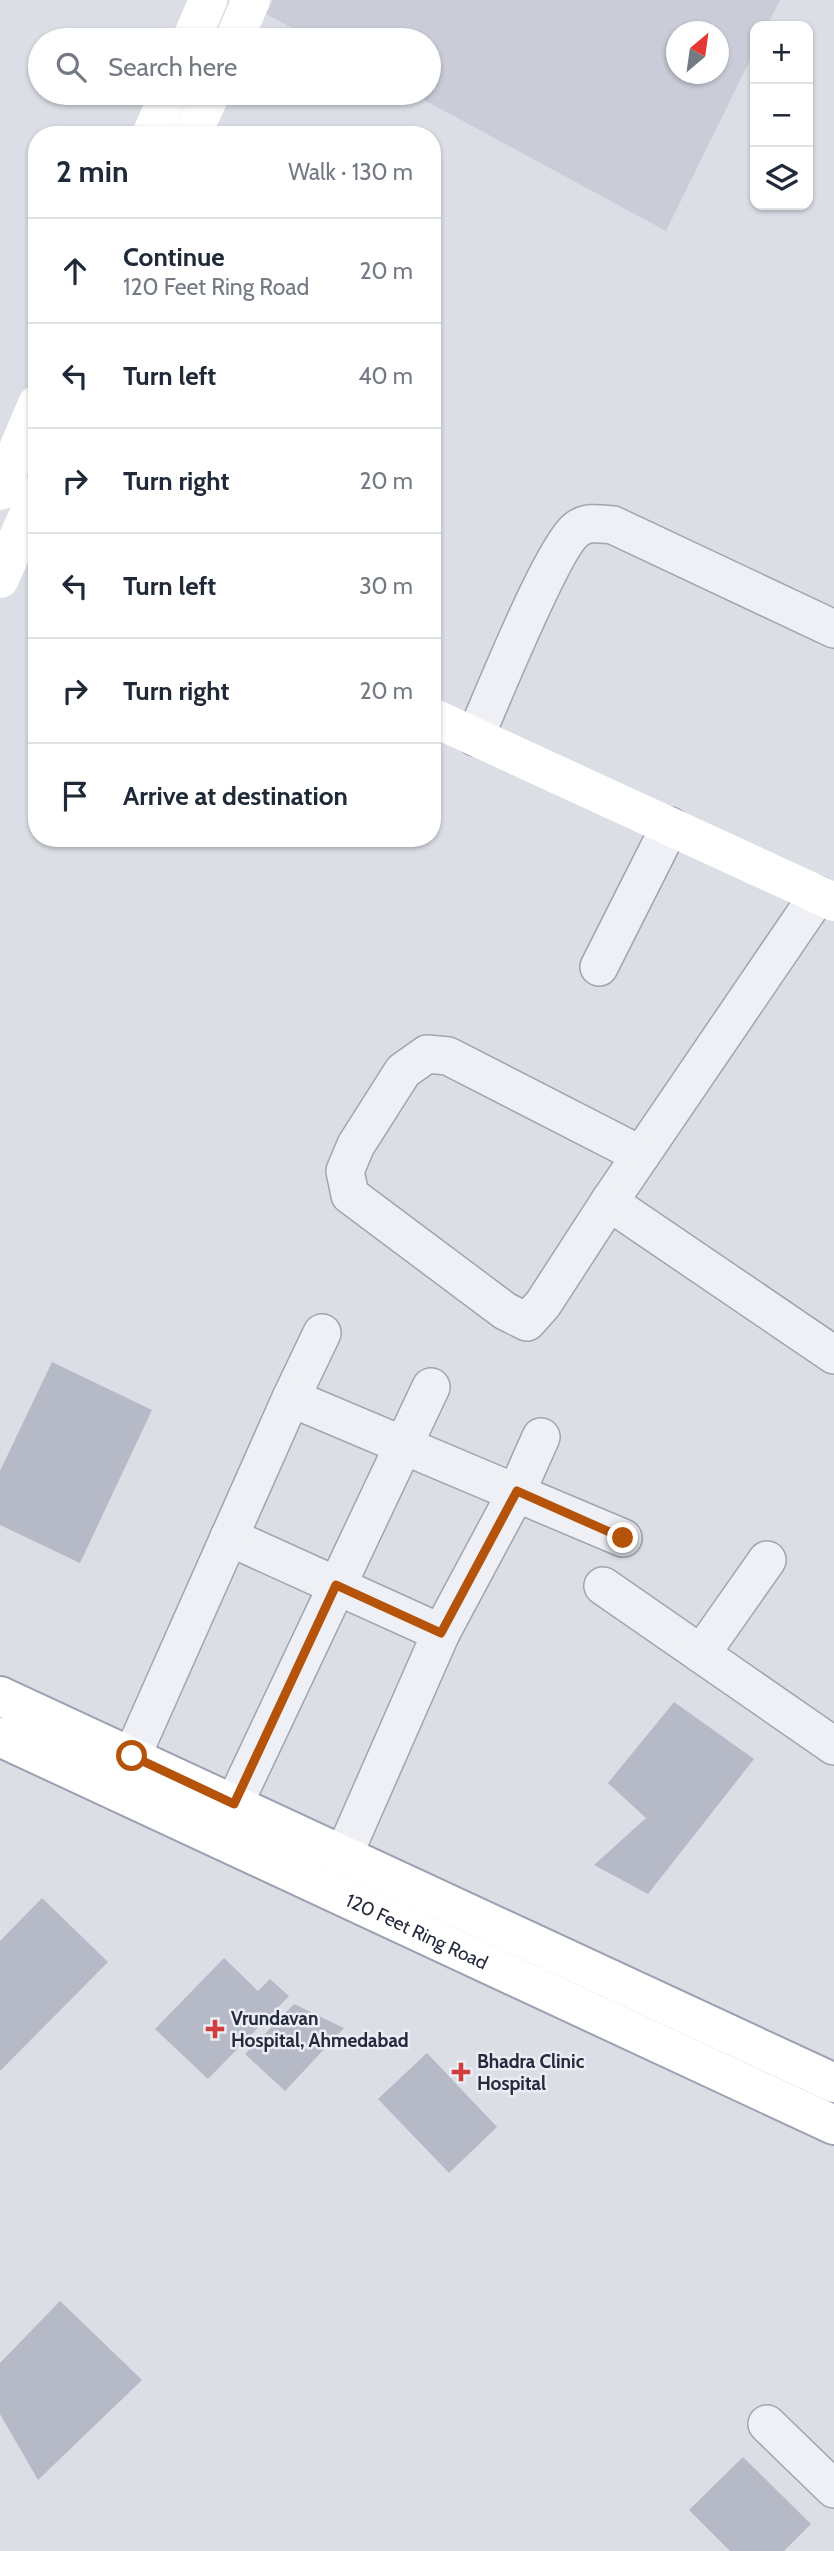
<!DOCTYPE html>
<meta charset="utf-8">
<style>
:root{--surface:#fff;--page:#f2f2f3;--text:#1f2937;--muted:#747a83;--line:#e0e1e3}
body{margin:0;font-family:Cabin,sans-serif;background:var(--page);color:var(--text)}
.controls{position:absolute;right:21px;top:21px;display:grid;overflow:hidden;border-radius:14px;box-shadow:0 2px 5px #0004}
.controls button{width:63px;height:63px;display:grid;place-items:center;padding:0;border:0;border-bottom:2px solid var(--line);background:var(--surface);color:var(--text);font:35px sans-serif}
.compass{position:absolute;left:666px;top:21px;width:63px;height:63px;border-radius:50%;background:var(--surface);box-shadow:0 2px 5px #0004;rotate:29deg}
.stop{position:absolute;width:21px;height:21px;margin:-16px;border:5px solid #b45309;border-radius:50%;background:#fff}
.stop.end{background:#b45309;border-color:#fff;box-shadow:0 2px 7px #0008}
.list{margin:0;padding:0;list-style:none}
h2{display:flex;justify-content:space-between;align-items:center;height:91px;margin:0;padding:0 28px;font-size:30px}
h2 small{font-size:23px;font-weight:400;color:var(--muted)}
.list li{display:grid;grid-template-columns:46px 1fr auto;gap:21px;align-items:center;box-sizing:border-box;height:105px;padding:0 28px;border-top:2px solid var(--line)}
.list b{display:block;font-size:26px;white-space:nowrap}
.list p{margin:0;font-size:23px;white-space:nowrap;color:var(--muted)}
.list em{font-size:23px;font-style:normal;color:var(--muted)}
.icon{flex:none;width:38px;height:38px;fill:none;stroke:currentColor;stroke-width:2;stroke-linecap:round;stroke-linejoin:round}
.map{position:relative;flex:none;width:834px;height:2551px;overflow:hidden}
.search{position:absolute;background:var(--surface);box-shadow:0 2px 5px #0004;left:28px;top:28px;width:413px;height:77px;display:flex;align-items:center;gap:18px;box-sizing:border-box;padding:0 24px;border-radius:38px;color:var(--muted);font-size:26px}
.panel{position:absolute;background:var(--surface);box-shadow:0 2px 5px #0004;left:28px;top:126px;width:413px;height:721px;border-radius:28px}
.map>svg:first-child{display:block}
.built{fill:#cacdd8;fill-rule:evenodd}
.building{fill:#b6b9c6}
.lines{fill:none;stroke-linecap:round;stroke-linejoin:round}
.street-casing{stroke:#a1a4b0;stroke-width:40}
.primary-casing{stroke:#9ba0b2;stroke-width:42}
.street{stroke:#eef0f5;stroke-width:37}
.secondary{stroke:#fff;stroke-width:38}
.primary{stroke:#fff;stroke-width:38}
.route{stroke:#b45309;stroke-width:9}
.poi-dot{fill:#d13d3b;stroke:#ebedf4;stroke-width:2.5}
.labels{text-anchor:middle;stroke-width:5;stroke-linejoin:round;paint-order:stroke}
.street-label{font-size:19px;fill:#252a3d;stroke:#ebedf4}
.poi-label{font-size:19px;font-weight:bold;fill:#252a3d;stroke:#ebedf4;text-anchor:start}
</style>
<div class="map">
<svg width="834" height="2551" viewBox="0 0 834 2551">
<rect width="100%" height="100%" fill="#dcdee6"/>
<path class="built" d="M273,0h507l-13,26h-12v24l-89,181 -255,-138h18v-53h-115l-48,-26zM676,32h42v42h-42z"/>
<g class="building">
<path d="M52,1362l100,48 -72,153 -80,-38v-54z"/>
<path d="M674,1702l80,57 -106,135 -54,-29 52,-47 -38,-35z"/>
<path d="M42,1898l66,64 -108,109v-130z"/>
<path d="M224,1958l34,33 12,-12 19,17 -81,83 -53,-50z"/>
<path d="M294,2004l50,24 -59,63 -40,-37z"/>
<path d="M427,2053l70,74 -48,46 -71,-74z"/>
<path d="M60,2301l82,79 -104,100 -38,-66v-51z"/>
<path d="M743,2457l68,67 -27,27h-54l-41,-41z"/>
</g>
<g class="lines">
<g class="street-casing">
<g id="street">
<path d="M475,737c16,-36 78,-191 102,-208 11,-8 23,-5 36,-4l221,104"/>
<path d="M818,895l-209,307 225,153"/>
<path d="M599,967l71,-141"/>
<path d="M609,1202l-66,102 -16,18 -22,-11 -155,-116 -5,-24 11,-26 47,-74 24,-17 21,2 193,99"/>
<path d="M291,1398l31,-65"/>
<path d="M229,1537l212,96"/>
<path d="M603,1586l231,160"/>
<path d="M701,1654l66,-94"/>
<path d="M132,1756l159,-358 332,140"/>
<path d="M234,1804l197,-417"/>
<path d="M344,1854l97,-221 76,-142 24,-54"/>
<path d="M767,2424l67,65"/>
</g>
</g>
<g class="primary-casing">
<g id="primary">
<path d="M0,1696l834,387"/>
<path id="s1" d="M0,1737l834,388"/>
</g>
</g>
<use href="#street" class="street"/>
<g class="secondary">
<path d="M191,40l17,-40"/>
<path d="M234,40l17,-40"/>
<path d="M151,135l18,-42"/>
<path d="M192,135l19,-42"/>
<path d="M0,491l37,-87"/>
<path d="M0,579l37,-85"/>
<path d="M432,717l402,185"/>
</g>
<use href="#primary" class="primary"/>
</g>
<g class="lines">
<path class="route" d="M132,1756l102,48 102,-219 105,48 76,-142 106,47"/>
</g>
<g class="poi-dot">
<path d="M211.5 2018.5h7v7h7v7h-7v7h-7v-7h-7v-7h7z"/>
<path d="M457.5 2061.5h7v7h7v7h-7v7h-7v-7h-7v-7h7z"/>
</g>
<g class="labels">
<g class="street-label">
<text dy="7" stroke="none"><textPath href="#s1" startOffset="460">120 Feet Ring Road</textPath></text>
</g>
<g class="poi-label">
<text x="231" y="2025">Vrundavan<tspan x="231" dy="22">Hospital, Ahmedabad</tspan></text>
<text x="477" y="2068">Bhadra Clinic<tspan x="477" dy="22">Hospital</tspan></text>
</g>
</g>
</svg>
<div class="controls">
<button>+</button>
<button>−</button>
<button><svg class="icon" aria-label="layers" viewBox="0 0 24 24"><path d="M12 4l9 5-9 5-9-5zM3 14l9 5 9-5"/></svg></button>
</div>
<svg class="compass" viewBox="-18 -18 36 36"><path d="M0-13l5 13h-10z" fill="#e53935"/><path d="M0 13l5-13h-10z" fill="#747a83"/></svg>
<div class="stop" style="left:132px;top:1756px"></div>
<div class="stop end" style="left:623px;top:1538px"></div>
<div class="search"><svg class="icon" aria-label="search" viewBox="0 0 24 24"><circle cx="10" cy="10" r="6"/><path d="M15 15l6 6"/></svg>Search here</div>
<section class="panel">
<h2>2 min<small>Walk · 130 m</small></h2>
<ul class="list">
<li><svg class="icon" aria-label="ahead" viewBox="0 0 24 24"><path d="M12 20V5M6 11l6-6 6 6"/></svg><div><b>Continue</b><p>120 Feet Ring Road</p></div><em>20 m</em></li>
<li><svg class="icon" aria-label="left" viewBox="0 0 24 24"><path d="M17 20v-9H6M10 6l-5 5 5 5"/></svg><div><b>Turn left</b></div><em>40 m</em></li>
<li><svg class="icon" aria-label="right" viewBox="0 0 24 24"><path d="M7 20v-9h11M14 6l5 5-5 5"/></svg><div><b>Turn right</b></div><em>20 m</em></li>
<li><svg class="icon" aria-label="left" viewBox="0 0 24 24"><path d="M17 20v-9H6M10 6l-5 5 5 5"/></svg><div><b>Turn left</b></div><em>30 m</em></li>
<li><svg class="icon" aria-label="right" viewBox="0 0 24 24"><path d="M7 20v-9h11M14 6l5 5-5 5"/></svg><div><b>Turn right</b></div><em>20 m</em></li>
<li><svg class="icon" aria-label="arrive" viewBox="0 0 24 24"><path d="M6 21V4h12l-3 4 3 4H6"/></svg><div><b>Arrive at destination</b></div></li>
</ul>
</section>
</div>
